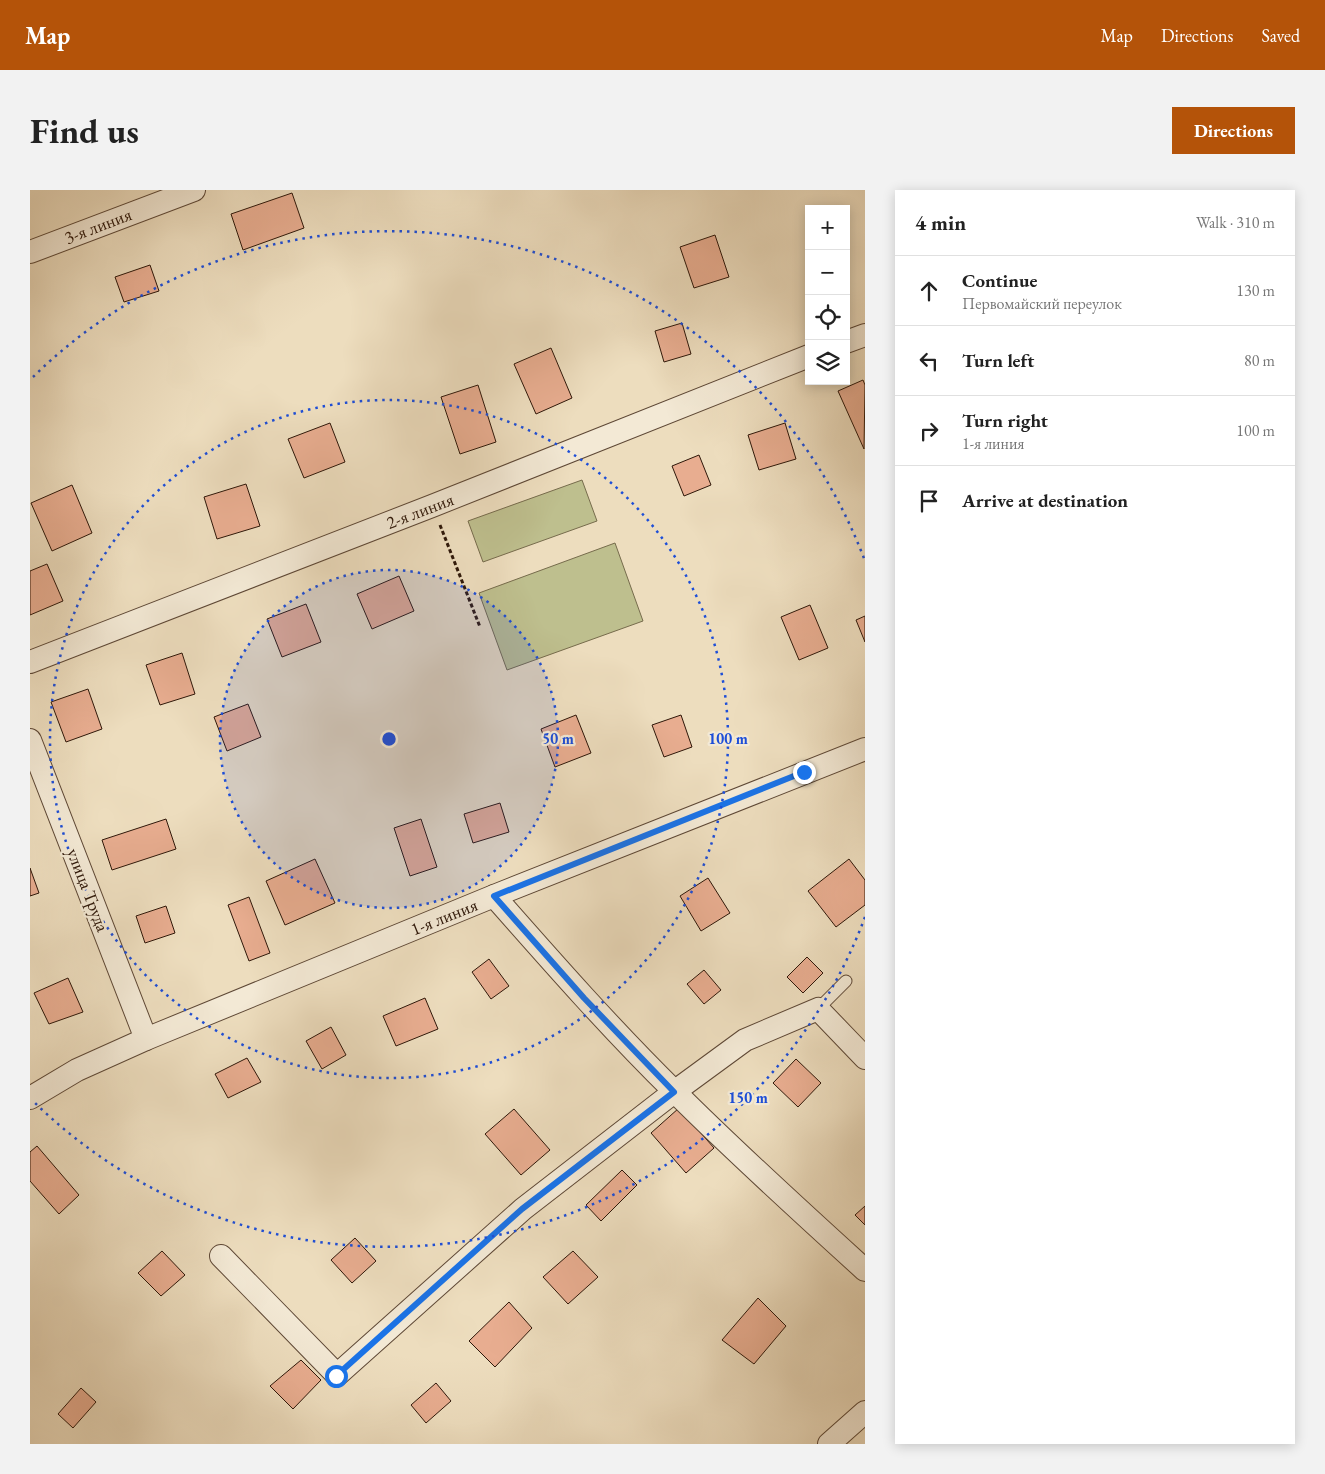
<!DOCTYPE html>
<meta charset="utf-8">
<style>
:root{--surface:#fff;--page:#f2f2f2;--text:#222;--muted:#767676;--line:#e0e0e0;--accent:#b45309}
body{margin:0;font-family:"EB Garamond",serif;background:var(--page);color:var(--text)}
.controls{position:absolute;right:15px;top:15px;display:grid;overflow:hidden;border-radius:0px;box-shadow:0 2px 12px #0003}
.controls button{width:45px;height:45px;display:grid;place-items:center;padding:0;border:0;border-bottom:1px solid var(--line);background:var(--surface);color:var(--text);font:25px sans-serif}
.stop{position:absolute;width:15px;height:15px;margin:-11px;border:4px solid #1a73e8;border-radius:50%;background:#fff}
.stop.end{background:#1a73e8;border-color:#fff;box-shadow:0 1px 5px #0008}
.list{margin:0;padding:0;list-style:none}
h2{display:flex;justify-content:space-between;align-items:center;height:65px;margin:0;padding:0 20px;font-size:21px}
h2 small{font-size:16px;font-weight:400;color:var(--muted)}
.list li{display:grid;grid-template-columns:32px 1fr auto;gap:15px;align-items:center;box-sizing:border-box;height:70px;padding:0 20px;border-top:1px solid var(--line)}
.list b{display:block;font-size:19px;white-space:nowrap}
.list p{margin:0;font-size:16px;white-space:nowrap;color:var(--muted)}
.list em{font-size:16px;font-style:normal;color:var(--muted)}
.icon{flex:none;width:28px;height:28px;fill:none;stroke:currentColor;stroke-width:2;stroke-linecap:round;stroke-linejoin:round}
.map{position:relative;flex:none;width:835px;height:1254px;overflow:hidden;border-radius:0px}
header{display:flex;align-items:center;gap:30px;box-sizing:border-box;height:70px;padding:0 25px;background:var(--accent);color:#fff}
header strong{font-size:24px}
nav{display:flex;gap:28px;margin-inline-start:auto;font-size:18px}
.intro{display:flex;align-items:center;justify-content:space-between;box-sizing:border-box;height:120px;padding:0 30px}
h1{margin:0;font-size:35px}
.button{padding:12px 22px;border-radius:0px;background:var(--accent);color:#fff;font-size:18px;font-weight:700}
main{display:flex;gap:30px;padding:0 30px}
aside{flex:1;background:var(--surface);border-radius:0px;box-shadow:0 2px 12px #0003}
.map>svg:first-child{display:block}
.green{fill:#bebf8e;stroke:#766b4c}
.building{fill:#e8ad90;stroke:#2e1709}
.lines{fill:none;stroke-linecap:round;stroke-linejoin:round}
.service-casing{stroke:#5e4836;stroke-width:13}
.minor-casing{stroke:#5e4836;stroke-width:24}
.path{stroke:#2e1709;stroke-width:3;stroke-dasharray:4 2.5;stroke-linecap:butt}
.service{stroke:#f3e9d5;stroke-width:11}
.minor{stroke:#f3e9d5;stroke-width:22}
.route{stroke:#1a73e8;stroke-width:6}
.ring{fill:none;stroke:#1d4ed8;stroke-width:2.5;stroke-dasharray:2.5 5}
.labels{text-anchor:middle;stroke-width:4.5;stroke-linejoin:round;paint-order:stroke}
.street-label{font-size:18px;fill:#2e1709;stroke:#f3e9d5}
.centre{fill:#1d4ed8;stroke:#f3e9d5;stroke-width:2.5}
.ring-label{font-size:15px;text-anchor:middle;font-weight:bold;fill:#1d4ed8;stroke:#f3e9d5;stroke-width:4.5;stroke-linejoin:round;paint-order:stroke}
</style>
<header>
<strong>Map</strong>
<nav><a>Map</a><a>Directions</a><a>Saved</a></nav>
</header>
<div class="intro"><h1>Find us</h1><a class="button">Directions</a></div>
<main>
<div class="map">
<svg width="835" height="1254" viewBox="0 0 835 1254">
<rect width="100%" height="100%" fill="#edddbe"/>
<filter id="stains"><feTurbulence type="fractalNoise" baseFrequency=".004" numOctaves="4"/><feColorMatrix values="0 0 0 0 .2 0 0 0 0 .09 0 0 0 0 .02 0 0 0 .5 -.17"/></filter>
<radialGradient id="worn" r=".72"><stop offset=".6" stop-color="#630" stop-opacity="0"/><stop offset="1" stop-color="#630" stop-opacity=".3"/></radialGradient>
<g class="green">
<path d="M552,290l15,41 -114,41 -15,-41z"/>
<path d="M585,353l28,78 -136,49 -28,-77z"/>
</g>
<g class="building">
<path d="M262,3l12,35 -61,22 -12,-36z"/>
<path d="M685,45l14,42 -35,11 -14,-41z"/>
<path d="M120,75l9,26 -35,11 -9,-25z"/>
<path d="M652,133l9,31 -27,8 -9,-31z"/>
<path d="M521,158l21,50 -36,16 -22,-50z"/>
<path d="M833,190l2,5 -1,64 -26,-58z"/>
<path d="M448,195l18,57 -36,12 -19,-57z"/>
<path d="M300,233l15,39 -41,16 -16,-39z"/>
<path d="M755,233l11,36 -37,11 -11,-35z"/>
<path d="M669,265l12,30 -27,11 -12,-30z"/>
<path d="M216,294l14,42 -43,13 -13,-42z"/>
<path d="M42,295l20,48 -40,18 -21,-48z"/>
<path d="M17,374l16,37 -33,14v-44z"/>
<path d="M369,386l15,35 -42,18 -15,-35z"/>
<path d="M276,414l15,38 -39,15 -15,-38z"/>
<path d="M780,415l18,43 -29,12 -18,-43z"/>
<path d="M835,426v26l-9,-22z"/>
<path d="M152,463l13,41 -35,11 -14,-40z"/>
<path d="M58,499l14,40 -36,13 -15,-40z"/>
<path d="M218,514l13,33 -34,14 -13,-34z"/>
<path d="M546,525l15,38 -36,14 -14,-38z"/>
<path d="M651,525l11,32 -28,10 -12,-32z"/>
<path d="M470,613l9,29 -36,11 -9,-29z"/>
<path d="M136,629l10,30 -64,21 -10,-30z"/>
<path d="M391,629l16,48 -27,9 -16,-48z"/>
<path d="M285,669l20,44 -50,22 -19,-44z"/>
<path d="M819,669l16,21v25l-29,22 -28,-36z"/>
<path d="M0,678l9,25 -9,3z"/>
<path d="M678,688l22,35 -29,18 -21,-35z"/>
<path d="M219,707l21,56 -21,8 -21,-56z"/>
<path d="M136,716l9,27 -30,10 -9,-27z"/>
<path d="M777,767l16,16 -20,20 -16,-16z"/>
<path d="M459,769l20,27 -18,13 -19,-27z"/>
<path d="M674,780l17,20 -17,14 -17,-20z"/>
<path d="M38,788l15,34 -34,12 -15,-31z"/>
<path d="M395,808l13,31 -42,17 -13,-30z"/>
<path d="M301,837l15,28 -24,14 -16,-28z"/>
<path d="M217,868l14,24 -33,16 -13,-24z"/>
<path d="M766,869l25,24 -23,24 -25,-24z"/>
<path d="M649,918l35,40 -28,25 -35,-40z"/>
<path d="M484,919l36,41 -29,25 -36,-41z"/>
<path d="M7,956l42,49 -20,19 -29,-33v-29z"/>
<path d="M592,980l15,15 -36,36 -15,-16z"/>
<path d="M835,1016v19l-10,-10z"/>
<path d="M325,1048l21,23 -24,22 -21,-23z"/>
<path d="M132,1061l23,24 -24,21 -23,-23z"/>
<path d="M543,1061l25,26 -30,27 -25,-27z"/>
<path d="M728,1108l28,28 -32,38 -32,-24z"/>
<path d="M479,1112l23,26 -37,39 -26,-26z"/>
<path d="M271,1170l20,20 -28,29 -23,-23z"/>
<path d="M406,1193l15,18 -25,22 -15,-18z"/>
<path d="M51,1198l15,14 -23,26 -15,-14z"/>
</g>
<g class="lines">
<g class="service-casing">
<path id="service" d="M788,819l28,-28"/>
</g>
<g class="minor-casing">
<g id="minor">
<path d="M0,62l164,-62"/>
<path d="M816,152l19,-7"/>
<path d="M0,472l402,-156 377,-150"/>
<path d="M0,550l116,299"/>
<path d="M464,706c59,67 117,133 180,195 62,62 127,121 191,179"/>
<path d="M0,908l47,-28 69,-31 348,-143 371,-147"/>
<path d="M191,1066l116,119 186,-166 151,-117 71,-52 73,-31 47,49"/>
<path d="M799,1254l36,-32"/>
</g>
</g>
<path class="path" d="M410,335l40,102"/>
<use href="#service" class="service"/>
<use href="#minor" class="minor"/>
</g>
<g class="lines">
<path class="route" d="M306,1186l186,-167 152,-117 -90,-94 -90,-102 310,-124"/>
</g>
<circle cx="359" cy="549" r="169" fill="#1d4ed8" fill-opacity=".12"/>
<g class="ring">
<circle cx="359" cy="549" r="169"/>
<circle cx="359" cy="549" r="339"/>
<path d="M835 727A508 508 0 0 1 3 911M3 187A508 508 0 0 1 835 371"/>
</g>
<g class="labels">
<g class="street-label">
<text transform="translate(68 36) rotate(-21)" y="6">3-я линия</text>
<text transform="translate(390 321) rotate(-21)" y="6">2-я линия</text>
<text transform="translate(58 700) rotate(69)" y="6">улица Труда</text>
<text transform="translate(414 727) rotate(-22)" y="6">1-я линия</text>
</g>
</g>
<circle cx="359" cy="549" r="8" class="centre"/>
<g class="ring-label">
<text x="528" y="554">50 m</text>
<text x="698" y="554">100 m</text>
<text x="718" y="913">150 m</text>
</g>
<rect width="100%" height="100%" filter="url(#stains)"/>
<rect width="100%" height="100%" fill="url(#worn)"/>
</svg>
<div class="controls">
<button>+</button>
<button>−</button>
<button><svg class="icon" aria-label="locate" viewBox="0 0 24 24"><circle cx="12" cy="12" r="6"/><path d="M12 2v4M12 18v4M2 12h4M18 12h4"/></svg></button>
<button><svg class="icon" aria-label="layers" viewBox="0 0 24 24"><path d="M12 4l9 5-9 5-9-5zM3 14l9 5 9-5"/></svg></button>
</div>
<div class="stop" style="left:306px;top:1186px"></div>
<div class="stop end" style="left:774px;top:582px"></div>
</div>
<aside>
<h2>4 min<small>Walk · 310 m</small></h2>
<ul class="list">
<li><svg class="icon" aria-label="ahead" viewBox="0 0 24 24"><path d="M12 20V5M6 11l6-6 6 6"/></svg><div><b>Continue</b><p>Первомайский переулок</p></div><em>130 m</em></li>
<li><svg class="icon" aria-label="left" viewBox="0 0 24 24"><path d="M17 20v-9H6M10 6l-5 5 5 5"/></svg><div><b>Turn left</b></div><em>80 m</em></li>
<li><svg class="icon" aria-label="right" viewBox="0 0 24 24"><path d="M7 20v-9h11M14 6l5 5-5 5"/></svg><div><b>Turn right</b><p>1-я линия</p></div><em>100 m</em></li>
<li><svg class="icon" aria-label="arrive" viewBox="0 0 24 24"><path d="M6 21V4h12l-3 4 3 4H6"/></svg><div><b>Arrive at destination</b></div></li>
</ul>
</aside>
</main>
